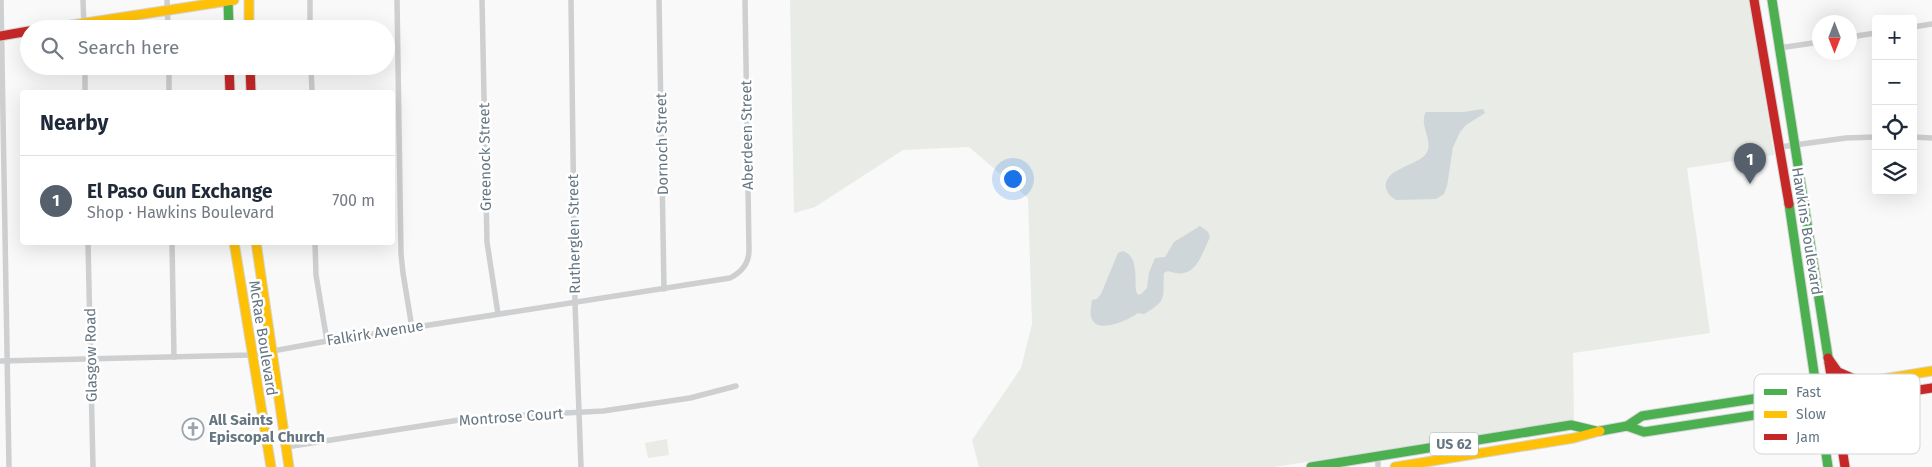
<!DOCTYPE html>
<meta charset="utf-8">
<style>
:root{--surface:#fff;--page:#f6f6f7;--text:#1f2937;--muted:#747a83;--line:#e0e1e3;--accent:#56606c}
body{margin:0;font-family:"Fira Sans",sans-serif;background:var(--page);color:var(--text)}
.controls{position:absolute;right:15px;top:15px;display:grid;overflow:hidden;border-radius:5px;box-shadow:0 5px 20px #0002}
.controls button{width:45px;height:45px;display:grid;place-items:center;padding:0;border:0;border-bottom:1px solid var(--line);background:var(--surface);color:var(--text);font:25px sans-serif}
.compass{position:absolute;left:1812px;top:15px;width:45px;height:45px;border-radius:50%;background:var(--surface);box-shadow:0 5px 20px #0002;rotate:180deg}
.you{position:absolute;left:1012px;top:178px;width:18px;height:18px;margin:-12px;border:4px solid #fff;border-radius:50%;background:#1a73e8;box-shadow:0 0 0 8px #1a73e833}
.badge{display:grid;place-items:center;width:32px;height:32px;border-radius:50%;background:var(--accent);color:#fff;font-size:16px;font-weight:700}
.pin{position:absolute;translate:-50% -41px;filter:drop-shadow(0 1px 2px #0008)}
.pin::after{content:'';position:absolute;top:26px;width:18px;height:15px;background:inherit;clip-path:polygon(0 0,100% 0,50% 100%)}
.list{margin:0;padding:0;list-style:none}
h2{display:flex;justify-content:space-between;align-items:center;height:65px;margin:0;padding:0 20px;font-size:21px}
h2 small{font-size:16px;font-weight:400;color:var(--muted)}
.list li{display:grid;grid-template-columns:32px 1fr auto;gap:15px;align-items:center;box-sizing:border-box;height:90px;padding:0 20px;border-top:1px solid var(--line)}
.list b{display:block;font-size:19px;white-space:nowrap}
.list p{margin:0;font-size:16px;white-space:nowrap;color:var(--muted)}
.list em{font-size:16px;font-style:normal;color:var(--muted)}
.icon{flex:none;width:28px;height:28px;fill:none;stroke:currentColor;stroke-width:2;stroke-linecap:round;stroke-linejoin:round}
.map{position:relative;flex:none;width:1932px;height:467px;overflow:hidden}
.search{position:absolute;background:var(--surface);box-shadow:0 5px 20px #0002;left:20px;top:20px;width:375px;height:55px;display:flex;align-items:center;gap:12px;box-sizing:border-box;padding:0 18px;border-radius:28px;color:var(--muted);font-size:19px}
.panel{position:absolute;background:var(--surface);box-shadow:0 5px 20px #0002;left:20px;top:90px;width:375px;height:155px;border-radius:5px}
.map>svg:first-child{display:block}
.green{fill:#e8ebe6}
.water{fill:#ced6d9}
.lines{fill:none;stroke-linecap:round;stroke-linejoin:round}
.fast-casing{stroke:#d5d6d7;stroke-width:11}
.slow-casing{stroke:#d5d6d7;stroke-width:11}
.jam-casing{stroke:#d5d6d7;stroke-width:11}
.street{stroke:#cecfd0;stroke-width:5.5}
.fast{stroke:#4caf50;stroke-width:9}
.slow{stroke:#ffc107;stroke-width:9}
.jam{stroke:#c62828;stroke-width:9}
.labels{text-anchor:middle;stroke-width:5;stroke-linejoin:round;paint-order:stroke}
.shield{fill:#fff;stroke:#939fa8;stroke-width:1}
.shield-label{font-size:14px;font-weight:bold;fill:#657683}
.street-label{font-size:15px;fill:#657683;stroke:#fff}
.poi-label{font-size:15px;font-weight:bold;fill:#657683;stroke:#fff;text-anchor:start}
.key{fill:#fff;stroke:#d1d6da;stroke-width:1}
.key-label{font-size:14px;fill:#657683}
</style>
<div class="map">
<svg width="1932" height="467" viewBox="0 0 1932 467">
<rect width="100%" height="100%" fill="#f9f9f9"/>
<g class="green">
<path d="M790,0h960l24,155 -87,13 23,165 -137,20 1,67 -300,47h-295l-7,-27 49,-72 11,-44 -4,-126 -59,-51 -66,3 -88,57 -21,6z"/>
<path d="M667,439l2,16 -21,3 -3,-15z"/>
</g>
<g class="water">
<path d="M1483,109l2,4 -19,12 -6,7 -7,15 -6,39 -3,8 -8,5 -40,1c-5,-3 -8,-6 -10,-12 -3,-19 30,-22 40,-34 9,-12 -8,-29 0,-42h38z"/>
<path d="M1200,226l8,6 2,5c-10,21 -15,44 -42,34l-4,2c-2,24 5,27 -20,41l-6,-1c-8,6 -37,20 -45,8 -4,-6 -2,-14 -1,-21l5,-1 4,-5 17,-41 5,-2c15,5 12,26 13,40l2,4 3,-1 6,-6 2,-15 6,-15 10,-1 9,-15z"/>
</g>
<g class="lines">
<g class="fast-casing">
<g id="fast">
<path d="M228,0l1,29"/>
<path d="M1772,0l57,363"/>
<path d="M1789,204l39,263"/>
<path d="M1781,411l30,12 13,17"/>
<path d="M1627,426l17,6 171,-26"/>
<path d="M1600,431l27,-5 15,-10 222,-34"/>
<path d="M1311,467l260,-42 25,6"/>
</g>
</g>
<g class="slow-casing">
<g id="slow">
<path d="M249,0v29"/>
<path d="M46,29l188,-29"/>
<path d="M234,242l37,225"/>
<path d="M256,242l33,225"/>
<path d="M1864,382l68,-11"/>
<path d="M1395,467l179,-29 26,-7"/>
</g>
</g>
<g class="jam-casing">
<g id="jam">
<path d="M1754,0l35,204"/>
<path d="M0,36l29,-5"/>
<path d="M229,66l1,26"/>
<path d="M250,66l1,26"/>
<path d="M1828,358l10,14 21,9"/>
<path d="M1829,363l16,104"/>
<path d="M1815,406l117,-18"/>
</g>
</g>
<g class="street">
<path d="M1,0l8,467"/>
<path d="M83,0l1,29"/>
<path d="M167,0l1,29"/>
<path d="M310,0v29"/>
<path d="M397,0l4,254 2,19 9,55"/>
<path d="M482,0l5,242 11,72"/>
<path d="M571,0l4,303 6,164"/>
<path d="M659,0l5,289"/>
<path d="M1913,27l19,-3"/>
<path d="M1850,37l26,-4"/>
<path d="M1779,48l41,-6"/>
<path d="M85,66v26"/>
<path d="M169,66v26"/>
<path d="M311,66l1,26"/>
<path d="M1913,137l19,1"/>
<path d="M1780,147l66,-9 30,-1"/>
<path d="M88,242l5,225"/>
<path d="M172,242l2,115"/>
<path d="M315,242l1,33 11,66"/>
<path d="M0,361l251,-6 76,-14 403,-63c12,-6 19,-15 19,-28l-4,-250"/>
<path d="M286,447l186,-29 131,-7 87,-13 46,-12"/>
<path d="M1378,462v5"/>
</g>
<use href="#fast" class="fast"/>
<use href="#slow" class="slow"/>
<use href="#jam" class="jam"/>
</g>
<defs>
<g id="church-ring" transform="scale(1.125)"><circle r="9.5" fill="#fff" stroke="#99a4ac" stroke-width="1.5"/><path d="M-1.2-6h2.4v3.5h3.3v2.4h-3.3V6h-2.4V-.1h-3.3v-2.4h3.3Z" fill="#99a4ac"/></g>
</defs>
<g fill-rule="evenodd">
<use href="#church-ring" x="193" y="429"/>
</g>
<g class="labels">
<rect class="shield" x="1430" y="432.5" width="48" height="23" rx="4"/>
<g class="shield-label">
<text x="1454" y="449">US 62</text>
</g>
<g class="street-label">
<text transform="translate(747 135) rotate(-91)" y="5">Aberdeen Street</text>
<text transform="translate(662 144) rotate(-91)" y="5">Dornoch Street</text>
<text transform="translate(485 157) rotate(-91)" y="5">Greenock Street</text>
<text transform="translate(1807 231) rotate(81)" y="5">Hawkins Boulevard</text>
<text transform="translate(574 234) rotate(-91)" y="5">Rutherglen Street</text>
<text transform="translate(375 333) rotate(-9)" y="5">Falkirk Avenue</text>
<text transform="translate(263 338) rotate(81)" y="5">McRae Boulevard</text>
<text transform="translate(91 355) rotate(-91)" y="5">Glasgow Road</text>
<text transform="translate(511 417) rotate(-4)" y="5">Montrose Court</text>
</g>
<g class="poi-label">
<text x="209" y="425">All Saints<tspan x="209" dy="17">Episcopal Church</tspan></text>
</g>
</g>
<rect x="1754" y="374" width="166" height="80" rx="8" class="key"/>
<rect x="1764" y="389" width="23" height="6" fill="#4caf50"/>
<rect x="1764" y="411" width="23" height="7" fill="#ffc107"/>
<rect x="1764" y="434" width="23" height="6" fill="#c62828"/>
<g class="key-label">
<text x="1796" y="397">Fast</text>
<text x="1796" y="419">Slow</text>
<text x="1796" y="442">Jam</text>
</g>
</svg>
<div class="controls">
<button>+</button>
<button>−</button>
<button><svg class="icon" aria-label="locate" viewBox="0 0 24 24"><circle cx="12" cy="12" r="6"/><path d="M12 2v4M12 18v4M2 12h4M18 12h4"/></svg></button>
<button><svg class="icon" aria-label="layers" viewBox="0 0 24 24"><path d="M12 4l9 5-9 5-9-5zM3 14l9 5 9-5"/></svg></button>
</div>
<svg class="compass" viewBox="-18 -18 36 36"><path d="M0-13l5 13h-10z" fill="#e53935"/><path d="M0 13l5-13h-10z" fill="#747a83"/></svg>
<div class="you"></div>
<div class="pin badge" style="left:1750px;top:184px">1</div>
<div class="search"><svg class="icon" aria-label="search" viewBox="0 0 24 24"><circle cx="10" cy="10" r="6"/><path d="M15 15l6 6"/></svg>Search here</div>
<section class="panel">
<h2>Nearby<small></small></h2>
<ul class="list">
<li><span class="badge">1</span><div><b>El Paso Gun Exchange</b><p>Shop · Hawkins Boulevard</p></div><em>700 m</em></li>
</ul>
</section>
</div>
